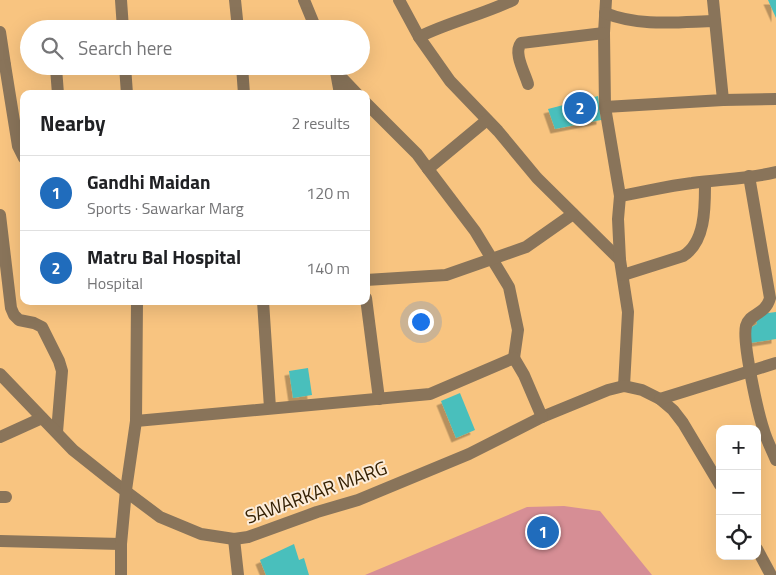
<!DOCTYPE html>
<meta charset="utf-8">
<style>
:root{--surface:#fff;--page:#f2f2f2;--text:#202124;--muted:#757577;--line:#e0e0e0;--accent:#206cbc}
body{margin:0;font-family:"Titillium Web",sans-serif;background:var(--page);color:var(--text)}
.controls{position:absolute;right:15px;bottom:15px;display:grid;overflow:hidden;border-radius:10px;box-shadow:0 5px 20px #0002}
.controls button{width:45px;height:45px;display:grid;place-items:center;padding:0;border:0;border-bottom:1px solid var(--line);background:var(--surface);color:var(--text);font:25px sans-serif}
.you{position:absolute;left:420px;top:321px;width:18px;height:18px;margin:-12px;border:4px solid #fff;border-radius:50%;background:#1a73e8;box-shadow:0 0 0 8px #1a73e833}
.badge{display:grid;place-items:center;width:32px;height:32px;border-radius:50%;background:var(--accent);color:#fff;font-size:16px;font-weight:700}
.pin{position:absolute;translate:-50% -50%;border:2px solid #fff;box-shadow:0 1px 5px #0006}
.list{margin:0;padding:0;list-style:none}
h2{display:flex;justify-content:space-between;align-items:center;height:65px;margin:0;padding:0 20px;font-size:21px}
h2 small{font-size:16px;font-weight:400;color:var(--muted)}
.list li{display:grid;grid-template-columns:32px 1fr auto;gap:15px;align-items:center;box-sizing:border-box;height:75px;padding:0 20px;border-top:1px solid var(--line)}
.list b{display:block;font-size:19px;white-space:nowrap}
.list p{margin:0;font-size:16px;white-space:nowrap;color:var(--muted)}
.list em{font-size:16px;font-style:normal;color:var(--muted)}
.icon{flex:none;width:28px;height:28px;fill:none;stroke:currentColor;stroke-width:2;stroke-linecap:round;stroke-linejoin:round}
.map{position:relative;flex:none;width:776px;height:575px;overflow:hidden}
.search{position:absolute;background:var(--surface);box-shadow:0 5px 20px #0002;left:20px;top:20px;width:350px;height:55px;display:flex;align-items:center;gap:12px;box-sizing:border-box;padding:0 18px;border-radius:28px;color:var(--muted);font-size:19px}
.panel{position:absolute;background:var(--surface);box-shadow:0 5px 20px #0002;left:20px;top:90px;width:350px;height:215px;border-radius:10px}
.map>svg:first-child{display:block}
.green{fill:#d68e95}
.building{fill:#4abfbc;filter:url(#shadow)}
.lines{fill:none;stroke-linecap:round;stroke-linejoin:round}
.minor{stroke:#89745a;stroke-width:12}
.labels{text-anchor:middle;stroke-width:4;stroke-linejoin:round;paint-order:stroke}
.street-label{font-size:19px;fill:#342003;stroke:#fcecd9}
</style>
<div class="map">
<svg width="776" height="575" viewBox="0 0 776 575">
<defs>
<filter id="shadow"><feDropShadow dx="-4.5" dy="4.5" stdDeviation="0" flood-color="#0004"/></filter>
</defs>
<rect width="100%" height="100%" fill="#f8c480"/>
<path class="green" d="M564,506l36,5 52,64h-287l162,-68z"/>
<g class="building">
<path d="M768,0h8v18z"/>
<path d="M598,96l3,24 -46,9 -7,-20z"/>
<path d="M776,312v27l-26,4 -2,-14 9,-5 -1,-6 5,-4z"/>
<path d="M308,368l4,27 -19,3 -4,-27z"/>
<path d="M460,393l15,37 -19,8 -15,-37z"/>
<path d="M294,544l5,16 5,-2 5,17h-43l-6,-15z"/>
</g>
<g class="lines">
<g class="minor">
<path d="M121,0l2,29"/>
<path d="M235,0l3,29"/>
<path d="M304,0l12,29"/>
<path d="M399,0l20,37 31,44 48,50 39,47 83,82"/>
<path d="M606,0l-2,33 1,74 15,89 -2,23 2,41 8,52 -4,74"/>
<path d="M605,13c35,14 73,9 110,8"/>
<path d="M0,32l5,33 -5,1"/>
<path d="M419,37c30,-15 63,-22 94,-37"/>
<path d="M5,65l13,81 6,12"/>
<path d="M125,66l2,28"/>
<path d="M242,66l2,28"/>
<path d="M56,68l2,26"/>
<path d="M336,72l4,22"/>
<path d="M337,73l20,21"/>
<path d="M528,84c-3,-11 -15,-31 -7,-41l83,-10"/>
<path d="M723,100l53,-1"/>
<path d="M366,103l51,51 11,15 47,62 34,56 9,43 -4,28"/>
<path d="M605,107l118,-7 -10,-100"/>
<path d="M428,169l59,-49"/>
<path d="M749,176l21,122c-5,18 -20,14 -24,28 -4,16 12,87 18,105 3,10 8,19 12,29"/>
<path d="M620,196c24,-4 47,-10 72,-13 28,-4 57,-4 84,-11"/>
<path d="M0,215l11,93 3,7 5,5 15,3 8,4 17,34 3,10 -5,61"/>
<path d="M623,275l60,-19c23,-14 22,-50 22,-74"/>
<path d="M366,280l80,-5 80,-28 47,-33"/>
<path d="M366,298l13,101"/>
<path d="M263,301l7,107"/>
<path d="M0,374l73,76 39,31 48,36 41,17 33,5 14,-2 69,-25 41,-12 111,-46 73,-37 66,-27 16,-4 18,4 18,9 13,11 10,13 37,62"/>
<path d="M660,399l116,-36"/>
<path d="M136,421l294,-27 84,-36 10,17 18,42"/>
<path d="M0,437l42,-19"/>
<path d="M0,497h6"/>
<path d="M234,539l4,36"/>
<path d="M0,541l121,3"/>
<path d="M757,549l14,26"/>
<path d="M121,575v-31l5,-54 10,-69 1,-120"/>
</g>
</g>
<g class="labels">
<g class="street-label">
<text transform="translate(316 492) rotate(-20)" y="7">SAWARKAR MARG</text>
</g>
</g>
</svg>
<div class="controls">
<button>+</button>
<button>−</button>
<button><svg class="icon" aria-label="locate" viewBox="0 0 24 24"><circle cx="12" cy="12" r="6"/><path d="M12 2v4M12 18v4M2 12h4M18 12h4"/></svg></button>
</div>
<div class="you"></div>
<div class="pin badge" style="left:543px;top:532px">1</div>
<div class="pin badge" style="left:580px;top:108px">2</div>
<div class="search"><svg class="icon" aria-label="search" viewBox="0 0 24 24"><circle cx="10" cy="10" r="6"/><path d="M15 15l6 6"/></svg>Search here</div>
<section class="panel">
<h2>Nearby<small>2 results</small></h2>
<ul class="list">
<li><span class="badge">1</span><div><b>Gandhi Maidan</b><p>Sports · Sawarkar Marg</p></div><em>120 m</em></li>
<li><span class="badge">2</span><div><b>Matru Bal Hospital</b><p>Hospital</p></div><em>140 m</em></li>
</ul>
</section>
</div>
